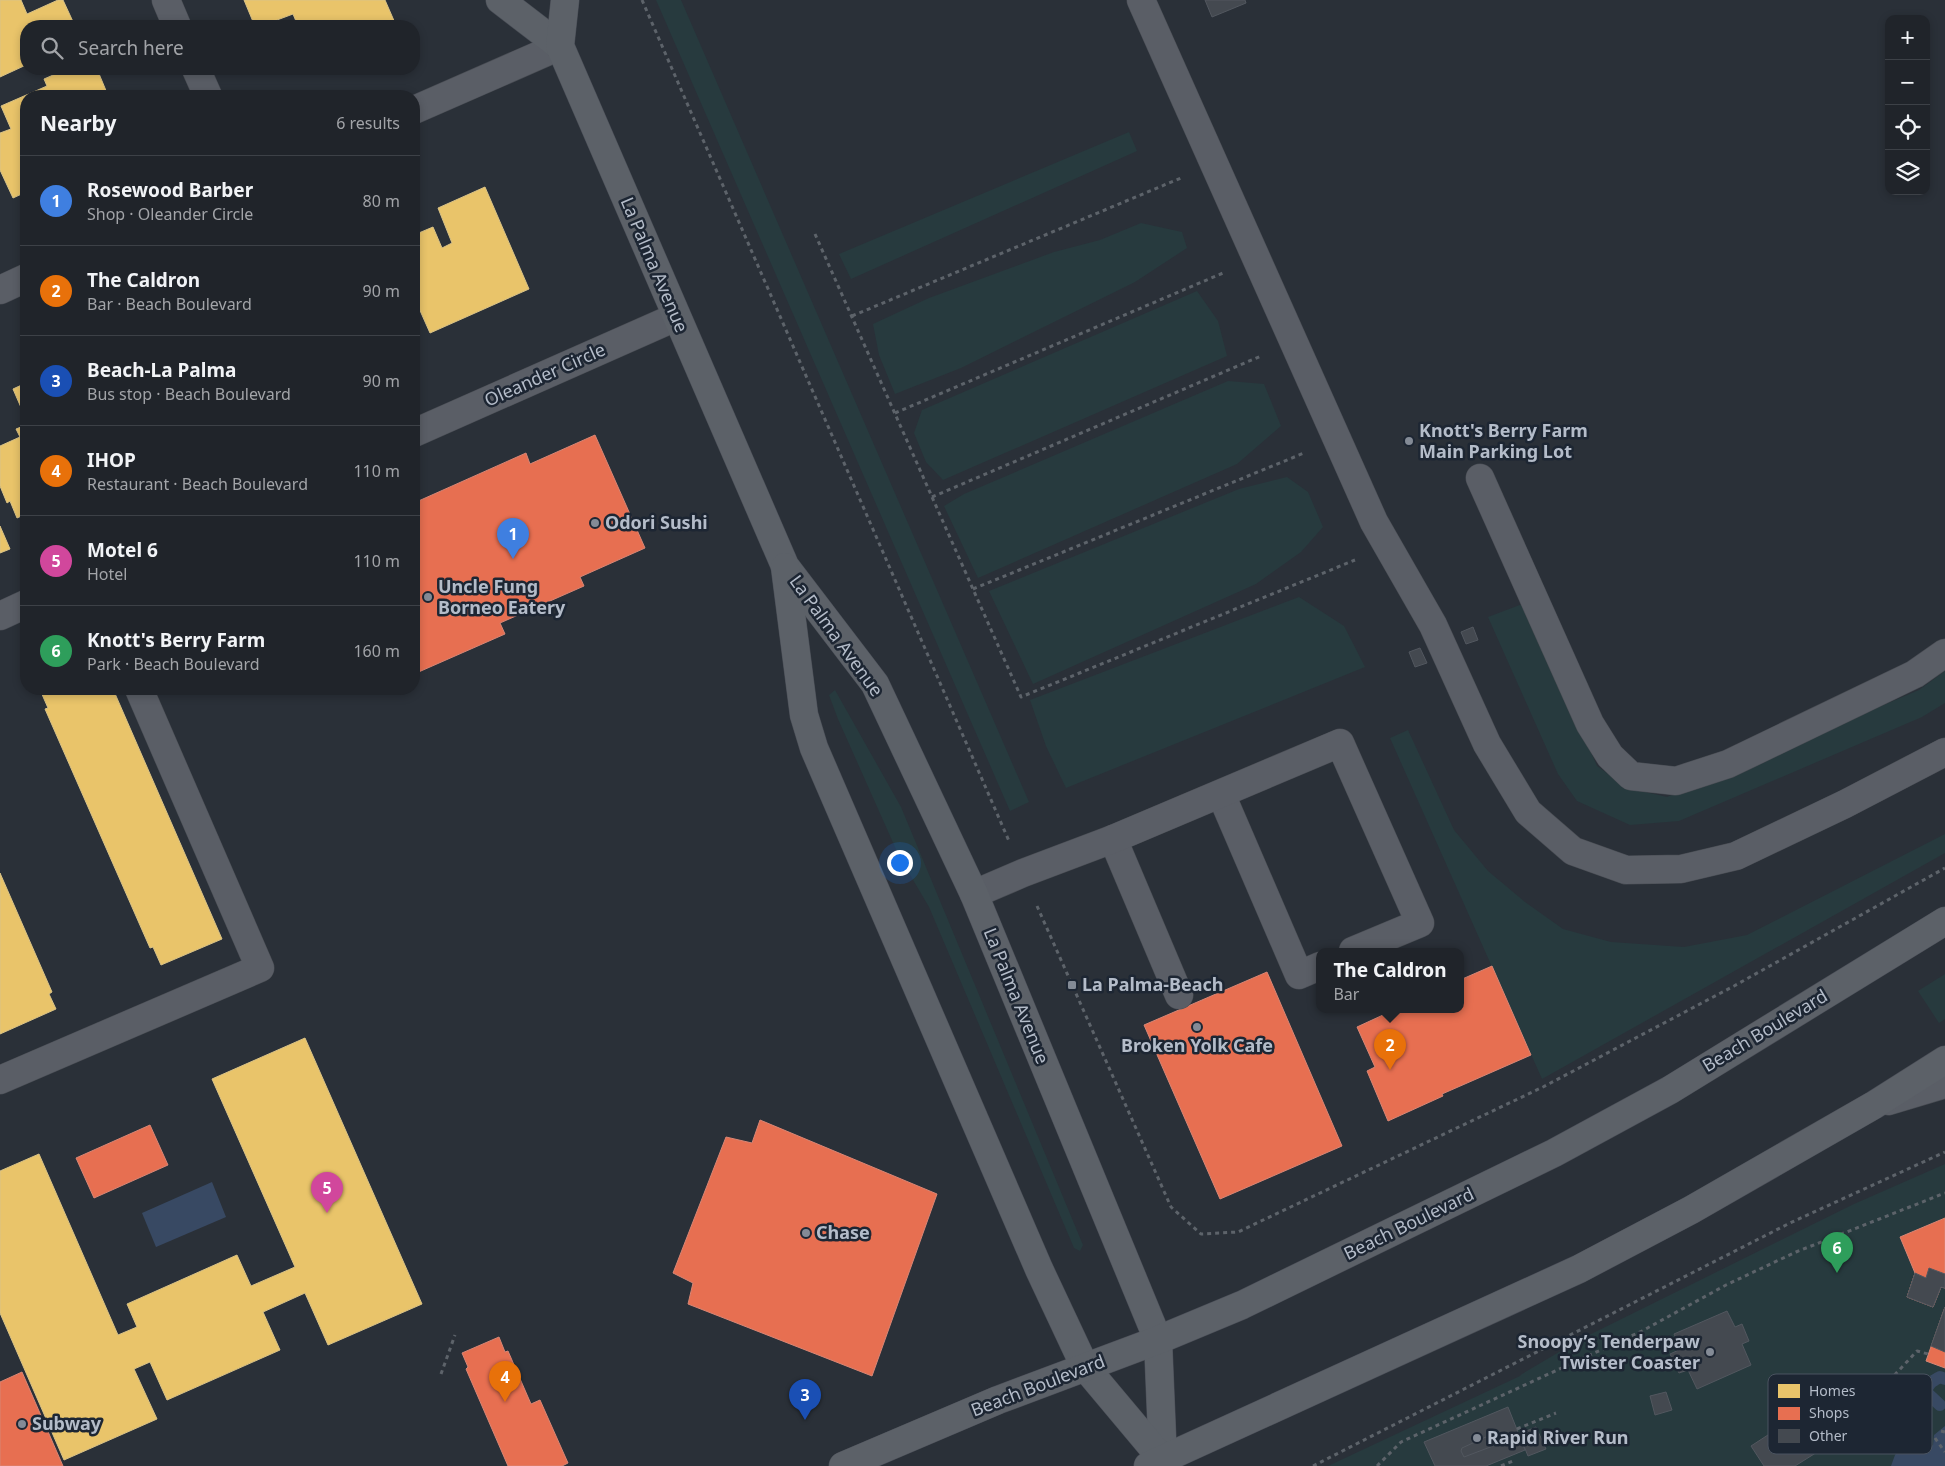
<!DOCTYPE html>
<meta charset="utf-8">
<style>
:root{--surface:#20242a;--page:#2d3036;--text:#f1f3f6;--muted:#a2a4a8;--line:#3d4147;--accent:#b45309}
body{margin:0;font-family:"Noto Sans",sans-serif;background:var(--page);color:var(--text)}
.controls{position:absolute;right:15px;top:15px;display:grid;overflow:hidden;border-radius:10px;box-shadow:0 2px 8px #0003}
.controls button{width:45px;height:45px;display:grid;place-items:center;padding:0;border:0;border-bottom:1px solid var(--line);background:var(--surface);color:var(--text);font:25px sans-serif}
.you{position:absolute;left:899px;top:862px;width:18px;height:18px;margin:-12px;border:4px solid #fff;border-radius:50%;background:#1a73e8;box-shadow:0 0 0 8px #1a73e833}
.badge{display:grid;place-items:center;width:32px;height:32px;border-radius:50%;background:var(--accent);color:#fff;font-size:16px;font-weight:700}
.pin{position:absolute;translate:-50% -41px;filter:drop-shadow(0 1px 2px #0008)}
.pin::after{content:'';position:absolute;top:26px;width:18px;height:15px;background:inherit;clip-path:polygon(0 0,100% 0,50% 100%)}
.popup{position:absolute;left:1316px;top:948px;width:148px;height:65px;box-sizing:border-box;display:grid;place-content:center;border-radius:10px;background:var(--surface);filter:drop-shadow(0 1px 4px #0005);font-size:16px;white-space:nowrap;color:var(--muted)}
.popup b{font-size:19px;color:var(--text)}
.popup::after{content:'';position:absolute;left:50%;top:100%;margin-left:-10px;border:10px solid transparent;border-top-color:var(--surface)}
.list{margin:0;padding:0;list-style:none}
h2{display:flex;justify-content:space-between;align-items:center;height:65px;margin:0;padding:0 20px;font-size:21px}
h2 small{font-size:16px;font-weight:400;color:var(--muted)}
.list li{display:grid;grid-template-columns:32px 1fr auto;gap:15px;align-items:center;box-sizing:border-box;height:90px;padding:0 20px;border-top:1px solid var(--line)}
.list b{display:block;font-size:19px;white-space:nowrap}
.list p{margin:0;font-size:16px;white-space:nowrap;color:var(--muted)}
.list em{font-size:16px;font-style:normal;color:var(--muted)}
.icon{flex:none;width:28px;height:28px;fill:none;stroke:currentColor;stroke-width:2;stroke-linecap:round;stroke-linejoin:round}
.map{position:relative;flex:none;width:1945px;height:1466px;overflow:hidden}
.search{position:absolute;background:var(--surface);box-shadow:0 2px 8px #0003;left:20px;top:20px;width:400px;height:55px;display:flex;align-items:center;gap:12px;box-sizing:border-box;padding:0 18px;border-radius:20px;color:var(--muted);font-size:19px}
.panel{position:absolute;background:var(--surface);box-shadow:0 2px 8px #0003;left:20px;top:90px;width:400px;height:605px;border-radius:20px}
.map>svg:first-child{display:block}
.green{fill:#273a3e}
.water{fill:#384963}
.homes{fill:#e9c46a;stroke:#d9c286}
.shops{fill:#e76f51;stroke:#d88675}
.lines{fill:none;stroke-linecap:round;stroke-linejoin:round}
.stream{stroke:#384963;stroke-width:12}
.building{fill:#444950;stroke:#52575f}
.minor-casing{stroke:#484c53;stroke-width:29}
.major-casing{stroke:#484c55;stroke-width:29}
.path{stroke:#5d636a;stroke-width:3;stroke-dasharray:4 4;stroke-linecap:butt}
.minor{stroke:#5a5e66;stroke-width:28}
.major{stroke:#5c6168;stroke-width:28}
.poi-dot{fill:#848b96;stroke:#1d2633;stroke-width:2}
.labels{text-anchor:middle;stroke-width:5;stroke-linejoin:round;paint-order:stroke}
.street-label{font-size:18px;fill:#b4bcc9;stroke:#1d2633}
.poi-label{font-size:18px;font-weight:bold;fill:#b4bcc9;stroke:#1d2633;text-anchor:start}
.key{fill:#1d2633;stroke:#4a5360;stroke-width:1}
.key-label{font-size:14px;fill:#b4bcc9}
</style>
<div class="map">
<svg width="1945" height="1466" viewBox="0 0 1945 1466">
<rect width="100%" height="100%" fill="#2a3038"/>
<g class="green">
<path d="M656,0h25l348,802 -19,9z"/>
<path d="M1129,132l8,19 -286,128 -12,-25z"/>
<path d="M1141,223l41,9 5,16 -52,34 -174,86 -66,26 -16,-39 -6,-31 56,-26 125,-46 46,-12z"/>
<path d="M1197,291l21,30 9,35 -284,124 -17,-18 -12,-29 8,-23z"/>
<path d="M1228,381l36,3 17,42 -44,38 -259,114 -34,-72 20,-12z"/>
<path d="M1287,477l21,15 15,35 -22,25 -45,32 -223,100 -44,-93 250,-102z"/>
<path d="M1299,597l45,29 21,41 -299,121 -20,-42 -16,-46z"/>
<path d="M1525,603l72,163 31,22 39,9 252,-107 26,-19v32l-23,14 -243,104 -49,4 -53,-24 -19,-27 -70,-157z"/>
<path d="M835,690l66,117 182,438 -3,6 -6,-3 -145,-341 -30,-51 -61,-137 -9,-24z"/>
<path d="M1408,730l46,100 34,41 37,31 38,27 48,13 73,5 63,-12 198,-101v19l-403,226 -152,-341z"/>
<path d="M1945,974v45l-6,4 -21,-32z"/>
<path d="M1945,1164v302h-617l192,-90 2,-2 59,-35 273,-135z"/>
</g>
<g class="water">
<path d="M212,1182l14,35 -70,30 -14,-34z"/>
<path d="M1945,1426v40h-54l4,-11 8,-9 -1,-8 7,7 13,7 11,-7 1,-10z"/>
</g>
<g class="homes">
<path d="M0,0h21l6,14 31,-14h5l12,26h-49v39l-26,12z"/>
<path d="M244,0h141l10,23 -8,3h-81l-1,-2 -7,2 -5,-12 -32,12 -2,-4 -5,2z"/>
<path d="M67,69h30l10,24 5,-1 2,4h-88v96l-13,6 -13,-28v-37l11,-4 -10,-23 46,-20 -3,-7z"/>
<path d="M485,187l44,102 -99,44 -16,-36v-62l19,-8 9,21 10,-5 -14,-35z"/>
<path d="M26,383v36l-13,-30z"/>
<path d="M26,425v89l-9,4 -7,-17 -3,2 -7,-17v-40l20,-9 -4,-8z"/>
<path d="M0,526l10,23 -10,4z"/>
<path d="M47,689h66l109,250 -61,26 -8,-18 -3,1 -105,-239 3,-1 -7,-16z"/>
<path d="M0,873l52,119 -3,2 7,15 -56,25z"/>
<path d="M305,1038l117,266 -94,41 -23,-52 -42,19 17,38 -113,50 -17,-38 -16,7 23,50 -93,41 -64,-147v-142l39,-17 79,181 19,-8 -10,-23 110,-49 14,31 44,-19 -83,-188z"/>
</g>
<g class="shops">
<path d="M595,435l50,113 -65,29 4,9 -84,37 5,11 -91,40v-171l112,-50 4,11z"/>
<path d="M1492,966l39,89 -89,39 1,2 -55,25 -21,-50 8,-4 -18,-40 39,-18h64v-29z"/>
<path d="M1267,972l75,174 -122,53 -76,-174z"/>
<path d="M760,1120l177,74 -65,182 -184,-72 5,-21 -20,-10 53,-136 26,6z"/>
<path d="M150,1125l18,40 -74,33 -18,-40z"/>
<path d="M1945,1218v70l-4,-1 -8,20 -26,-10 8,-24 -15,-36z"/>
<path d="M1945,1307v61l-19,-7z"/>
<path d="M499,1337l6,15 3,-1 23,53 9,-4 28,63 -6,3h-54l-42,-97 2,-2 -6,-14z"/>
<path d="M22,1372l41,94h-63v-84z"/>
</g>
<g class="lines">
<g class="stream">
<path d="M1926,1392c2,-9 7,-11 14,-15l5,2"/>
<path d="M1899,1400h6l4,-4 17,-4 14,13"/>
</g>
</g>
<g class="building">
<path d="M1205,0h40l1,3 -34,14z"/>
<path d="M1473,627l5,13 -12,4 -5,-12z"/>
<path d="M1420,648l7,15 -12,4 -6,-15z"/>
<path d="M1929,1268l16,6v14l-4,-1 -8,20 -26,-10 8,-24 11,5z"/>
<path d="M1945,1307v45l-14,-6z"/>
<path d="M1727,1311l8,16 7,-3 7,17 -7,3 9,21 -54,24 -9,-19 -9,3 -9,-19 11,-5 -7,-15z"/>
<path d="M1666,1392l6,18 -17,5 -5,-19z"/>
<path d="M1508,1407l17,43 -39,16h-51l-11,-24z"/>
<path d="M1808,1409l22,35 -35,22h-31l-13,-20z"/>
<path d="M1536,1427l10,22 -18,7 -9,-22z"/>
<path d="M1488,1436l5,5v5l-29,11 -3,-6 1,-3z"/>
</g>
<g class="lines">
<g class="minor-casing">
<g id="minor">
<path d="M166,0l11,26"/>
<path d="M1141,0l233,522 59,103 54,119 41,68 45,39 53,19 55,-1 55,-13 109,-52 100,-52"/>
<path d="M196,69l12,27"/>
<path d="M414,110l146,-64"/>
<path d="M0,290l26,-12"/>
<path d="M414,433l262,-116"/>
<path d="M1480,478l110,246 20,32 21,20 45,5 52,-17 187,-90 30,-21"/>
<path d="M0,616l26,-12"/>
<path d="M1221,794l78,181 21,-9"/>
<path d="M1113,839l66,156"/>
<path d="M974,894l49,-21 90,-34 227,-96 80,180 -67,28"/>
<path d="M0,1080l260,-112 -121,-279"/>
<path d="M1888,1101l57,-17"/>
</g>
</g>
<g class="major-casing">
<g id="major">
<path d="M500,0l60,46"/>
<path d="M565,0l-5,46 225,520 90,118 99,210 184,446 5,120"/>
<path d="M785,567l19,148 10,33 225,521 46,98 78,93 2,6"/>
<path d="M843,1466l155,-66 160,-60 84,-35 312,-152 116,-63 275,-169"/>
<path d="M1148,1466l431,-197 112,-59 183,-105 71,-45"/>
</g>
</g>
<g class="path">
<path d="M642,0l367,841"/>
<path d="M815,234l206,463 334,-137"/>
<path d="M852,316l329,-138"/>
<path d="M895,413l328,-140"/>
<path d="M932,497l329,-141"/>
<path d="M973,589l331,-136"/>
<path d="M1037,906l134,301 30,27 37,-2 305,-145 191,-101 211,-118"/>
<path d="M441,1374l14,-39"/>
<path d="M1909,1416l-24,-17 4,-18 28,-30 11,3"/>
<path d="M1517,1429l39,-16"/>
<path d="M1941,1431l4,1"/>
<path d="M1935,1438l10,14"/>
<path d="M1313,1466l477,-243 155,-71"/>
<path d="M1377,1466l24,-24 241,-111 84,-46 70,-33 149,-59"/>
<path d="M1501,1466l12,-5"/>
</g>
<use href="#minor" class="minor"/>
<use href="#major" class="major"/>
</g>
<g class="poi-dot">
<circle cx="1409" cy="441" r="5"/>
<circle cx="595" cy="523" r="5"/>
<circle cx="428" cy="597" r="5"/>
<rect x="1067" y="980" width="10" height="10" rx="2.5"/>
<circle cx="1197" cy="1027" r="5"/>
<circle cx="806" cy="1233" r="5"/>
<circle cx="1710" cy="1352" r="5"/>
<circle cx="22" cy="1424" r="5"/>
<circle cx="1477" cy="1438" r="5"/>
</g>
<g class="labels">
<g class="street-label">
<text transform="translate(654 265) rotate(67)" y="6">La Palma Avenue</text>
<text transform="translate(545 375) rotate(-24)" y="6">Oleander Circle</text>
<text transform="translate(836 636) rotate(54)" y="6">La Palma Avenue</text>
<text transform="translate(1016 996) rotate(68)" y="6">La Palma Avenue</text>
<text transform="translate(1765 1031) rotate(-31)" y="6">Beach Boulevard</text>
<text transform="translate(1409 1224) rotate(-26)" y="6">Beach Boulevard</text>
<text transform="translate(1038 1386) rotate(-21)" y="6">Beach Boulevard</text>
</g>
<g class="poi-label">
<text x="1419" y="437">Knott's Berry Farm<tspan x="1419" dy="21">Main Parking Lot</tspan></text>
<text x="605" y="529">Odori Sushi</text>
<text x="438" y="593">Uncle Fung<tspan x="438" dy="21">Borneo Eatery</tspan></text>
<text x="1082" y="991">La Palma-Beach</text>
<text x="1197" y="1052" text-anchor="middle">Broken Yolk Cafe</text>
<text x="816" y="1239">Chase</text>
<text x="1700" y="1348" text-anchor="end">Snoopy’s Tenderpaw<tspan x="1700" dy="21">Twister Coaster</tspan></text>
<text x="32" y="1430">Subway</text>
<text x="1487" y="1444">Rapid River Run</text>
</g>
</g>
<rect x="1768" y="1374" width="164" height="80" rx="8" class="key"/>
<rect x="1778" y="1384" width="22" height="14" fill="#e9c46a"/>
<rect x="1778" y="1407" width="22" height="13" fill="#e76f51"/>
<rect x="1778" y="1429" width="22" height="14" fill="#444950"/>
<g class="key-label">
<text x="1809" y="1396">Homes</text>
<text x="1809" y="1418">Shops</text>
<text x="1809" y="1441">Other</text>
</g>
</svg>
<div class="controls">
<button>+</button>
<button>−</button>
<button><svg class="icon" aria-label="locate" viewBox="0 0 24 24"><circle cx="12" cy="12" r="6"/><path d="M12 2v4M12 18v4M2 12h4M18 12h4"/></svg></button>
<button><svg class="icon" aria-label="layers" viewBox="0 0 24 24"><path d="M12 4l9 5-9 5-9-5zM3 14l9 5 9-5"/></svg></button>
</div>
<div class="you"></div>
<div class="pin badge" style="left:513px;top:559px;background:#3f7fe0">1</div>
<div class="pin badge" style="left:1390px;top:1070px;background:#e8710a">2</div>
<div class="popup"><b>The Caldron</b>Bar</div>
<div class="pin badge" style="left:805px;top:1420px;background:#1a4fb4">3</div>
<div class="pin badge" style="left:505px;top:1402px;background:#e8710a">4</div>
<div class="pin badge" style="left:327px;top:1213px;background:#d1479c">5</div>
<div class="pin badge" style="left:1837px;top:1273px;background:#2e9e5b">6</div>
<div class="search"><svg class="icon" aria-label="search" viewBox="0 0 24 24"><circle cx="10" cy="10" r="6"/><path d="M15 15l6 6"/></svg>Search here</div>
<section class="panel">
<h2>Nearby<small>6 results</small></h2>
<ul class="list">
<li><span class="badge" style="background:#3f7fe0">1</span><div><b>Rosewood Barber</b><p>Shop · Oleander Circle</p></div><em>80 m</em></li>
<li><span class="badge" style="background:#e8710a">2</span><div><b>The Caldron</b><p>Bar · Beach Boulevard</p></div><em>90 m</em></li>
<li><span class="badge" style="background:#1a4fb4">3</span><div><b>Beach-La Palma</b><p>Bus stop · Beach Boulevard</p></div><em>90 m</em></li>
<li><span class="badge" style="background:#e8710a">4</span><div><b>IHOP</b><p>Restaurant · Beach Boulevard</p></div><em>110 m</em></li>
<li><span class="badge" style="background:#d1479c">5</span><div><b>Motel 6</b><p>Hotel</p></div><em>110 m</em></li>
<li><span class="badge" style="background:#2e9e5b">6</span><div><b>Knott's Berry Farm</b><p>Park · Beach Boulevard</p></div><em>160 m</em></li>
</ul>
</section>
</div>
